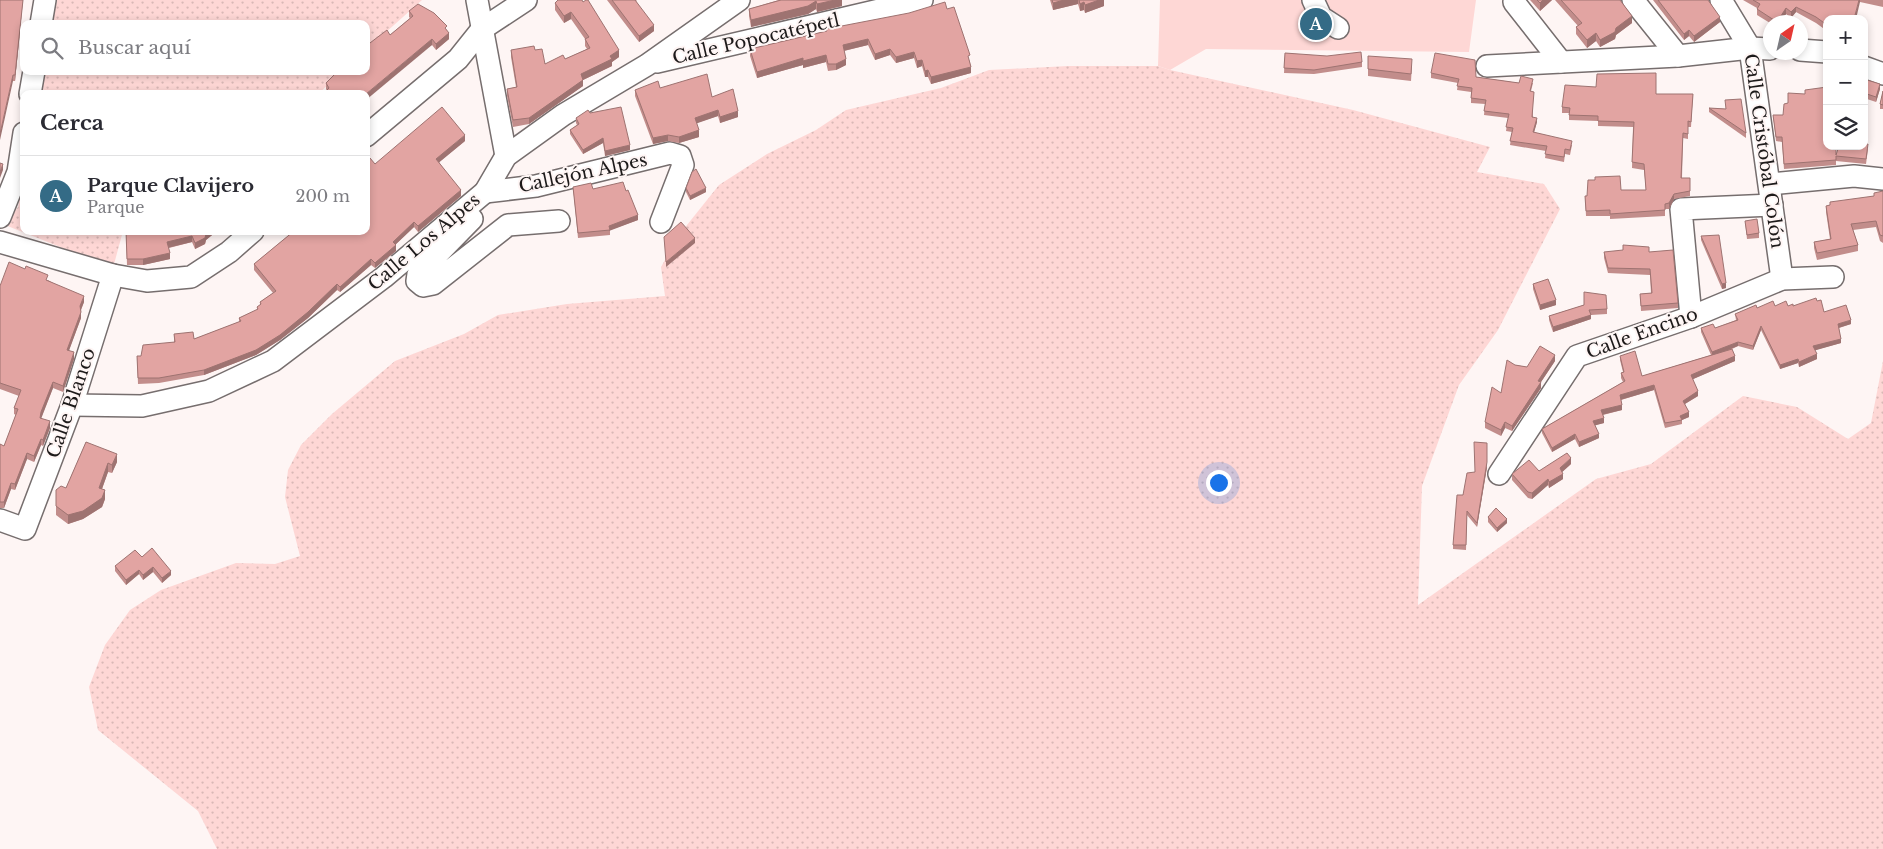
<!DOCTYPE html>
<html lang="es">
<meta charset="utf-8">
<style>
:root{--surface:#fff;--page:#f7f7f7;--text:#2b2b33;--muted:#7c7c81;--line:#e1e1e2;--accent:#346b86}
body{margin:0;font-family:"Libre Baskerville",serif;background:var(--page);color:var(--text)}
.controls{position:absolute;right:15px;top:15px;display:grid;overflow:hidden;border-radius:10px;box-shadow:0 2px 8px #0003}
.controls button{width:45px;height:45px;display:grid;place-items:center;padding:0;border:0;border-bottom:1px solid var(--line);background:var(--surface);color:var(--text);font:25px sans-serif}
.compass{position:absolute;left:1763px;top:15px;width:45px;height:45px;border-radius:50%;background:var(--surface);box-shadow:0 2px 8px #0003;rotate:34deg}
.you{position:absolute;left:1218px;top:482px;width:18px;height:18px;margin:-12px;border:4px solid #fff;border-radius:50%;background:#1a73e8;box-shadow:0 0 0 8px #1a73e833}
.badge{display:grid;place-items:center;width:32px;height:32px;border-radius:50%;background:var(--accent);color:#fff;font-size:16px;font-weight:700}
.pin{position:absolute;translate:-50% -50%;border:2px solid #fff;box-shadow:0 1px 5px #0006}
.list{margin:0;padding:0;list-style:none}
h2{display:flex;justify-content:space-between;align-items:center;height:65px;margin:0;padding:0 20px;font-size:21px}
h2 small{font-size:16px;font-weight:400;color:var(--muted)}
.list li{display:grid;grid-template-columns:32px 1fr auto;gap:15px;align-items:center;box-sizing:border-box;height:80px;padding:0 20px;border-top:1px solid var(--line)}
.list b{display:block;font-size:19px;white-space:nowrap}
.list p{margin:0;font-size:16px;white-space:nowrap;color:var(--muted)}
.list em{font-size:16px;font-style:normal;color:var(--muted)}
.icon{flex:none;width:28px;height:28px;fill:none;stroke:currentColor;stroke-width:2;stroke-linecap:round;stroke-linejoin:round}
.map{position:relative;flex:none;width:1883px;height:849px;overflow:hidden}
.search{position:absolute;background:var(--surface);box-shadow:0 2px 8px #0003;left:20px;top:20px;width:350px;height:55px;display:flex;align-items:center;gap:12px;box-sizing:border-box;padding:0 18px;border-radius:10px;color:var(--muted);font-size:19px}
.panel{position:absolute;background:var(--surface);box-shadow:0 2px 8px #0003;left:20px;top:90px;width:350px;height:145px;border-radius:10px}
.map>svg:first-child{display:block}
.grass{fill:url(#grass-dots)}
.park{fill:#fed7d5}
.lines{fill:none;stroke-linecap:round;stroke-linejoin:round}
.minor-casing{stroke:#766e6e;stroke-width:24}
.minor{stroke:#fff;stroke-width:21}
.wall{fill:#c28d8b}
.shaded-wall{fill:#9e7371}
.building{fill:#e2a4a2;stroke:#9e7371}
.labels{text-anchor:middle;stroke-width:4;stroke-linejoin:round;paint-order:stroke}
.street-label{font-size:18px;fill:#1d1a1a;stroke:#fef5f4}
</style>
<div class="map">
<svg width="1883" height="849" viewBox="0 0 1883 849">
<defs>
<pattern id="grass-dots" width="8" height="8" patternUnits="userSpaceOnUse" patternTransform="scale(1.25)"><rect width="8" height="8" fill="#fed7d5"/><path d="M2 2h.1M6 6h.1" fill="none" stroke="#d9b8b6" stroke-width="1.8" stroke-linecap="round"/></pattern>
</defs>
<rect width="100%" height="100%" fill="#fef5f4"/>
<g class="grass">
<path d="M57,0h365l-56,50v-26h-314z"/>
<path d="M1068,66h90l12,4 183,40 137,37 -13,25 67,12 16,25 -62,121 -39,55 -37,101 -4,119 178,-126 55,-15 92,-68 54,11 51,32 23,-16 12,-62v488h-1666l-19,-38 -100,-81 -9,-43 16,-42 25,-35 31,-20 75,-27 39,1 25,-8 -15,-59 3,-27 13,-25 31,-31 63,-53 69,-27 34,-19 69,-11 98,-8 -4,-29 18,-32 40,-50 48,-31 49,-24 30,-20 95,-22 48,-18z"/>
<path d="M43,71h300l-25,23h-279z"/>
<path d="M24,175v56h99l-10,37 -108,-43 13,-18z"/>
</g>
<path class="park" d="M1160,0h316l-7,52 -263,-3 -36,21 -12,-4z"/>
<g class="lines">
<g class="minor-casing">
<g id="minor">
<path d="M477,0l29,156"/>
<path d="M1313,0l8,17 17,11"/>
<path d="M1633,0l45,56"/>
<path d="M1721,0l29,48 32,231"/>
<path d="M1514,2l47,60"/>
<path d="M41,24l4,-24"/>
<path d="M1800,50l27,2"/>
<path d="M657,62l265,-62"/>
<path d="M1487,66l191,-10 72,-8 20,1"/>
<path d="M1864,67l19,7"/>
<path d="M30,94l4,-23"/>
<path d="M366,136l92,-77 24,-30 44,-29"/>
<path d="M1770,184l84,-8 29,3"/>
<path d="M485,192l51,-6 134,-33 10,3 3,9 -22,57"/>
<path d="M0,217l18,-45 6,-39"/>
<path d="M472,219l-54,55 -1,7 6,5 10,-2 75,-59 51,-4"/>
<path d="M0,242l113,33 34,6 44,-4 38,-25 24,-21"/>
<path d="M1691,317l-10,-108 91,-4"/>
<path d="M72,405l70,1 67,-15 64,-30 111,-84 101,-85 21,-36 57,-41 84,-50 92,-65"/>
<path d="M1499,474l78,-118 114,-39 91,-38 51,-2"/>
<path d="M0,520l25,9 47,-124 41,-130"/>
</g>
</g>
<use href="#minor" class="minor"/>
</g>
<g class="wall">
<path d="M0,0h23l-8,81h-2z"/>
<path d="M558,0l61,57 -7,5v4l-29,14v6l-54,38 -16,3 -6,-31v-7l9,-2 -5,-30v-7h24l10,14 20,-5 22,-10 -2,-3v-7l-14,-20 -7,4 -9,-13v-7z"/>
<path d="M607,0h30l-1,1 18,30 -15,11z"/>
<path d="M779,0h63v6l-25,6 -1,-3 -8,5 -57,13 -2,-11v-7z"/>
<path d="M1050,0h54v6l-19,7 -1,-3 -4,1 -2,-7 -25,6z"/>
<path d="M1530,0h22l-12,11z"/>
<path d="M1555,0h65l12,23 -16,12 -1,4 -15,8 -4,-6 -9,7 -11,-14v-7l2,-1z"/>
<path d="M1653,0h55l12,22 -26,20 -5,-6 -5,4z"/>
<path d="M1743,0h140v7l-23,-5 -33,17v12l-11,-8 -20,-11 -5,6 -5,-4 -5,8h-11v1l-13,-8v-7z"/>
<path d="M947,9l23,53 1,11 -40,11 -3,-7h-3l-3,-11 -5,2 -3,-10 -18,5 -6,-8 -15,5 -7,-15 -24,6 2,14 -10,5 -8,1 -2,-9 -23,6v-3l-46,13 -7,-22v-7l76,-18v-2z"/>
<path d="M409,11l38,19 2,9 -13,11 -4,-5 -105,46 -1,-2v-6l64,-48 20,-17 -1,-1z"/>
<path d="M1285,53l77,9v5l-48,7 -30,-1z"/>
<path d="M1412,66l-1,15 -43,-5v-7z"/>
<path d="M1431,73l45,4 43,6h14l-2,8 2,26 4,5 -3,10 38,13 -2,10 -5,-1 -1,8 -19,-4 1,-7 -36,-6 2,-13 -6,-1 2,-13 -24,-3 1,-11 -14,-1v-11l-14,-2 1,-7 -27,-5z"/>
<path d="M1864,79l16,10 -4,13 -12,-4z"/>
<path d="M660,88l52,9 26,20 -18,6 -2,-7 -22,7 3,14 -20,6 -11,-2 -15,3 -18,-48v-6z"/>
<path d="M1883,91v18h-3v-5z"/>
<path d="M1656,94h37l-2,33h-3v12l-5,-1 -1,40h8v18l-16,3 -5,10h-4v7l-55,3v-3h-24l-1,-20 36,-6h25l-2,-20 -12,-2 1,-41 -35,-1v-5l-29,-1v-7h-7v-6z"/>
<path d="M1709,108l17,1 20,24v5l-37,-26z"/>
<path d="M590,113l40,37 -25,6 -2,-13 -20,11 -13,-20v-4l7,-5 -1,-2v-5z"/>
<path d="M1773,115l63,40 32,-6 -2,15 -30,-3v4l-52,4 -2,-27 -6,-1z"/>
<path d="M465,141l-26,21 22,34 -43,36 -4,-5 -19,18 1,6 -20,16 -1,1 -4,-3 -31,27 -3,-2 -29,28 -28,22 -24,15 -52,20 -45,8 -21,1 -1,-28h4l33,-14v-8l20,5 45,-17v-4l18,-8v-3l3,-2v-3l13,-9 -19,-23v-6l121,-100z"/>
<path d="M573,187l20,2 45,31 -28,10v5l-32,3z"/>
<path d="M686,188l20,4 -16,8 -4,-8z"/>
<path d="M1883,191v52l-3,-2 -4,-14 -23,3 5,15v6l-41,9 -3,-12v-6l16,-3 -4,-27v-6l48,-10z"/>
<path d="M1745,221l14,12v5l-12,1z"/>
<path d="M126,231h91l-11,9 -1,4 -10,5 -3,-7 -23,6 1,11 -27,6h-16z"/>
<path d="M1701,236l25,52 -4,1 -21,-49z"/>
<path d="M1604,252h45l29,51v5l-37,3 -1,-17 11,-1 -1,-18 -42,-2 -4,-15z"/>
<path d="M48,280l36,22 -3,8v8l-12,32 5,9 -11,33 -10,-4 -12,30 9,10 -7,18 -2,-1 -7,17 -7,-3 -12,31 -4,-1 -7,19h-4v-64l4,2 12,-31 -2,-1v-6l5,-12 -19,-7v-103z"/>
<path d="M1533,284l23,21 -16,5 -7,-21z"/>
<path d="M1817,301l7,11 27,12 -12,4 2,15 -26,7 2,9 -18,8 -1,-4 -18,6 -19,-39 -8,20 -15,-4 -6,3 3,12 -42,18 5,17 -13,8 4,13 -7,3v4l-17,4 -11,-38 -33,10 1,10 -19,5 1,8 -9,2 4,13 -20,9 -4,-8 -23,13 -10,-19v-4l81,-47 -2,-4v-5l2,-1 -3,-12v-4l22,20 69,-21 -10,-23v-4h14l21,-8 -1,-6 22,-6 18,-2h18z"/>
<path d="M1584,305l23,4v5l-16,1v4l-38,13 -4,-12v-4z"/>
<path d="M1555,361l-14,21v6l-29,43 -7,-3 -4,8 -16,-8v-6l16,-29 14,-28 12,2z"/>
<path d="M86,442l31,20 -5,11 -4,-1 -6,17 3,10 -3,8 -19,12 -15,5 -12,-9v-25l10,-2z"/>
<path d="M1571,464l-9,8 1,7 -14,9 -1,-3 -16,14 -4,-1 -16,-18v-6l27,-3z"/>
<path d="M1487,467l-10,60 -10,-12 -1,35 -13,-1v-4l10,-50 12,-23z"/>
<path d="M1488,517l19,6 -10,9 -9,-10z"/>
<path d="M142,557l29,18 -9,8 -9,-11 -10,8 -4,-6 -13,11 -11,-14v-5z"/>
</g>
<g class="shaded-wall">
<path d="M23,0l-8,81v-6z"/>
<path d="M835,0h7v6l-25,6v-8z"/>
<path d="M1064,0h14v4l-25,6v-7z"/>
<path d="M1099,0h5v6l-19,7v-8z"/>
<path d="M1543,0h9l-12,11v-8z"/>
<path d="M1859,0h1v2l-4,17h-2z"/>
<path d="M816,1v8l-8,5 -57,13v-7z"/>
<path d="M1084,2v8l-4,1v-7z"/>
<path d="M1796,7v5l-5,6v-6z"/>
<path d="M1786,8v6l-5,8h-4z"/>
<path d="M571,12v7l-7,4v-7z"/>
<path d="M1632,16v7l-16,12 -1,4 -15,8v-7z"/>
<path d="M1720,17v5l-26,20v-6z"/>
<path d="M654,25v6l-15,11v-6z"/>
<path d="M1689,30v6l-5,4v-6z"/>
<path d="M449,33v6l-13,11v-6z"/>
<path d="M1596,33v8l-9,7v-8z"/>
<path d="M432,39v6l-66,55v-6z"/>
<path d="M868,39v6l-25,6v-6z"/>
<path d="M890,49v6l-15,5v-6z"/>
<path d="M619,50v7l-7,5v4l-29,14v6l-54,38v-6l52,-44z"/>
<path d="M914,52v6l-18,5v-6z"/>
<path d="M826,55v7l-23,6v-7z"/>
<path d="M803,58v7l-46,13v-6z"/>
<path d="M846,59v6l-10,5v-6z"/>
<path d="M922,60v6l-5,2v-7z"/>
<path d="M971,67v6l-40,11v-7z"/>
<path d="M928,70v7h-3v-6z"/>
<path d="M13,75v6l-13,59v-6z"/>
<path d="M1880,84v5l-4,13v-5z"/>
<path d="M718,110v6l-23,8v-6z"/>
<path d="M738,111v6l-18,6v-6z"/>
<path d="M1537,118v4l-4,14v-4z"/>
<path d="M699,130v7l-20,6v-6z"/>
<path d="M465,135v6l-29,24v-6z"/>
<path d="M668,135v6l-15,3v-6z"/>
<path d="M603,138v5l-20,11v-4z"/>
<path d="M630,145v5l-25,6v-5z"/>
<path d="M3,164v6l-3,8v-6z"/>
<path d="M706,188v4l-16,8v-4z"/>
<path d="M461,190v6l-43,36v-6z"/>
<path d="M1674,194v5l-5,10v-6z"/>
<path d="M638,215v5l-29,11v-5z"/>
<path d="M414,222v5l-21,20v-5z"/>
<path d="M210,231h7l-11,9 -1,4 -10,5v-6z"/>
<path d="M192,236v6l-25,6v-6z"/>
<path d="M695,238v5l-29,24v-5z"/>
<path d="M396,245v6l-21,17v-5z"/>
<path d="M170,253v6l-27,6v-6z"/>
<path d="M371,259v6l-31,27v-5z"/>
<path d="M1726,283v5l-4,1v-5z"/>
<path d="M337,284v6l-29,28 -28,22 -24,15 -52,20v-5z"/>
<path d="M84,296v6l-4,10v-6z"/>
<path d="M1556,300v5l-16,5v-5z"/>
<path d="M81,312v6l-14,38v-6z"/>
<path d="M1591,315v4l-38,13v-5z"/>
<path d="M1851,320v4l-13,4v-4z"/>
<path d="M1761,326v4l-8,20v-4z"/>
<path d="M1841,339v4l-28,8v-5z"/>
<path d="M1738,342v4l-26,10v-4z"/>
<path d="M74,352v7l-11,33v-6z"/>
<path d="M1817,354v5l-18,8v-5z"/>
<path d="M1555,355v6l-14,21v6l-29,43v-5l26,-45z"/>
<path d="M1735,356v5l-44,19v-5z"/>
<path d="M1798,359v4l-18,6v-4z"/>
<path d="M53,382v6l-12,31 -1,-1 1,-6z"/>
<path d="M1654,385v5l-34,10v-5z"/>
<path d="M1698,391v5l-15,9v-4z"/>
<path d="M1622,405v5l-21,5v-5z"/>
<path d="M1689,412v5l-7,3 -2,-4z"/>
<path d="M1604,418v5l-11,3v-5z"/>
<path d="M50,421v7l-7,18v-6z"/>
<path d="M1505,422v6l-4,8v-6z"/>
<path d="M1575,434v5l-23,13v-4z"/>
<path d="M1599,434v4l-20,9v-5z"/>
<path d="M41,439v6l-7,17v-6z"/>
<path d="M27,453v6l-12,31v-6z"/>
<path d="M117,454v8l-5,11v-8z"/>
<path d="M1571,458v6l-11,10v-6z"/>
<path d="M1487,462v5l-10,60v-4z"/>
<path d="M108,463v9l-9,25v-9z"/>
<path d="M1563,474v5l-14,9v-6z"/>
<path d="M1548,479v6l-16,14v-6z"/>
<path d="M11,483v6l-7,19v-6z"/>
<path d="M105,490v9l-3,8 -19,12 -15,5v-9z"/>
<path d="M1507,519v4l-10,9v-4z"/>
<path d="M153,567v5l-10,8v-5z"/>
<path d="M139,570v4l-13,11v-5z"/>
<path d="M171,571v4l-9,8v-5z"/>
</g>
<g class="building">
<path d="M0,0h23l-8,75h-2l-13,59z"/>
<path d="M558,0h24l1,2 3,-2h2l31,50 -9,6 2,3 -31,15 2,6 -54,38 -16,2 -6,-31 10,-2 -6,-37 23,-4 1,4 7,-1 3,15 18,-9 2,4 25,-11 -5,-9 4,-2 -18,-25 -7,4 -9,-13z"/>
<path d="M612,0h23l19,25 -15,11z"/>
<path d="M781,0h54l-18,4 -1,-3 -8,5 -57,14 -2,-11z"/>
<path d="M1052,0h12l-11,3z"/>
<path d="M1079,0h20l-14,5 -1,-3 -4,2z"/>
<path d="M1537,0h6l-3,3z"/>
<path d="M1561,0h59l12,16 -16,12 -1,4 -15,8 -4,-7 -9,7 -11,-13 6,-4z"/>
<path d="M1658,0h50l12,17 -26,19 -5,-6 -5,4z"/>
<path d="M1753,0h106l-5,19h-27v6l-11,-8 -20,-10 -5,5 -5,-4 -9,14 -20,-13 3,-5z"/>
<path d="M945,2l2,7 7,-2 16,48 -2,1 3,11 -40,10 -3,-7 -3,1 -3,-11 -5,1 -3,-9 -18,5 -6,-8 -15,5 -7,-15 -25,6 3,14 -10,5h-8l-2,-9 -23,6v-3l-46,14 -7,-23 77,-18 -1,-2 83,-16z"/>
<path d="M418,4l16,9 13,13 -2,2 4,5 -13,11 -4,-5 -66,55h-43l6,-6 -3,-5 12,-12h28v-25l21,-16 3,5 23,-19 -4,-5z"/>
<path d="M1361,52l1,10 -48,8 -30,-2 1,-15 42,3z"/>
<path d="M1435,53l40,7 1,17 43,6 2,-7 12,3 -3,12 4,1 -2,25 5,1 -4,14 39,9 -2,9 -5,-1 -1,8 -19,-3 2,-8 -37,-5 3,-13 -7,-1 3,-13 -25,-3 2,-11 -15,-2 1,-10 -15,-2 2,-7 -28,-6z"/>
<path d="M1368,56l44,3 -1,15 -43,-5z"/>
<path d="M1656,73v21h37l-2,28 -3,-1v13l-5,-1 -2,45h9v13l-16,3 -5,9 -4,1v6l-55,4v-4l-24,1 -1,-15h2l1,-16h7v-3l25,-1 1,14h25l-2,-26 -12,-2 2,-40 -36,-1v-5l-29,-1 1,-7 -8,-1 3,-22 31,2 1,-13z"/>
<path d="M707,74l5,23 21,-8 5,22 -18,6 -2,-7 -23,8 4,12 -20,7 -11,-2 -15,3 -18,-48 23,-9 2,7z"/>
<path d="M1864,79l16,5 -4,13 -12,-4z"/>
<path d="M1827,87v59h9v9l3,-9h25v-2h4l-2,15 -30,-3v4l-52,4 -2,-27h-6l-3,-22h10l1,-11 4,-1v-10l17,1v-4z"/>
<path d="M1883,91v14l-3,-1z"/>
<path d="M1741,99l5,34 -37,-25 17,1 -1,-9z"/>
<path d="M442,107l23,28 -29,24 25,31 -43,36 -4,-4 -21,20 3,3 -20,17 -1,1 -4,-4 -31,28 -3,-3 -29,28 -28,23 -24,15 -52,20 -45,8h-21l-1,-22h4l2,-11 32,-3 -1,-8 19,-2 1,7 47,-18 -2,-3 19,-9 -1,-2 4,-3 -1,-2 16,-11 -22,-27 40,-33h72v-69l4,-4 5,6z"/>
<path d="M621,107l9,38 -25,6 -2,-13 -20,12 -13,-20 9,-6 -3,-6 12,-8 2,3z"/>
<path d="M0,163l3,1 -3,8z"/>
<path d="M696,169l10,19 -16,8 -4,-8 6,-16z"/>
<path d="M623,182l3,9 2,-1 10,25 -29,11 1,4 -32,3 -5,-46 18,-4 2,6z"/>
<path d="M1883,191v45l-3,-1 -4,-14 -25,3 7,21 -41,8 -3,-11 17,-3 -5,-33 4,-1v-3l44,-6v-3z"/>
<path d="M1757,219l2,14 -12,2 -2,-14z"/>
<path d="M681,222l14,16 -29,24 -2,-25z"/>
<path d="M126,231h84l-4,3 -1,4 -10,5 -3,-7 -25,6 3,11 -27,6h-16z"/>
<path d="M1719,235l7,48 -4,1 -21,-48z"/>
<path d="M1623,245l26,2v5l24,-2 5,53 -37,3 -1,-12 12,-1 -2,-24 -42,-1 -4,-16 19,-2z"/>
<path d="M9,262l16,7 1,-3 22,9 -2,5 38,16 -4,10 1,6 -14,38 7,2 -11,34 -10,-4 -12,30 -1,6 10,3 -7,19 -2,-1 -7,17 -7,-3 -12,31 -4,-1 -7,19h-4v-58l4,2 14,-37 -4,-1 7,-18 -21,-7v-97z"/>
<path d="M1548,279l8,21 -16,5 -7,-21z"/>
<path d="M1584,292l22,3 1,14 -18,1 2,5 -38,12 -4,-11 35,-11z"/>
<path d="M1816,298l1,3 4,-1 3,12 22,-7 5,15 -13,4 3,15 -28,7 4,8 -18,8 -1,-3 -18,6 -19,-39 -8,20 -15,-4 -26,10 -11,-24 12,-4 2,4 23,-8 -3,-6 21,-9 1,3 16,-7 2,5 11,-5 2,5 5,-2v2z"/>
<path d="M1540,346l15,9 -17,26 3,1 -29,44 -7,-4 -4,8 -16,-8 7,-35 9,6 6,-33 8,5 12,2z"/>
<path d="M1732,349l3,7 -44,19 7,16 -15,10 6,11 -9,4 2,4 -17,3 -11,-38 -34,10 2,10 -21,5 3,8 -11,3 6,13 -20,8 -4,-8 -23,14 -10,-19 83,-48 -4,-8 3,-1 -4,-16 15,-5 7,25z"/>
<path d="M86,442l31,12 -5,11 -4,-2 -9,25 6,2 -3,8 -19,13 -15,4 -12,-9v-16l5,-4 5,2z"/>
<path d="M1474,442l13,1v19l-10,61 -10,-12 -1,34h-13l4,-50h6l4,-22 8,-1z"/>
<path d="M1567,453l4,5 -11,10 3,6 -14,8 -1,-3 -16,14 -4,-1 -16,-18 17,-14 10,11z"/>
<path d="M1496,508l11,11 -10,9 -9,-11z"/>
<path d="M152,548l19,23 -9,7 -9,-11 -10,8 -4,-5 -13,10 -11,-14 20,-16 7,7z"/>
</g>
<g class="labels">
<g class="street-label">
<text transform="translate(756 39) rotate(-13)" y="6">Calle Popocatépetl</text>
<text transform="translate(1764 151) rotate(82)" y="6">Calle Cristóbal Colón</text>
<text transform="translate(583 173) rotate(-12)" y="6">Callejón Alpes</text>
<text transform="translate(424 242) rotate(-40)" y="6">Calle Los Alpes</text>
<text transform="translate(1642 333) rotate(-20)" y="6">Calle Encino</text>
<text transform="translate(71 403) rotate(-71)" y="6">Calle Blanco</text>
</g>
</g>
</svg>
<div class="controls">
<button>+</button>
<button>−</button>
<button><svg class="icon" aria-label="layers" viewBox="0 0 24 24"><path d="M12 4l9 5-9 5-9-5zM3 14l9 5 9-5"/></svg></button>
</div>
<svg class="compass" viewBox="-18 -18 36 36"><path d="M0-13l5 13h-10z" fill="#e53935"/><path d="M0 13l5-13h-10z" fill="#7c7c81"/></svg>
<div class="you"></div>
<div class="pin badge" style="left:1316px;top:24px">A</div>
<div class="search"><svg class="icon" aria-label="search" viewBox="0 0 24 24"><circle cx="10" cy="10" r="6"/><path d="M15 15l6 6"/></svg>Buscar aquí</div>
<section class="panel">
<h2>Cerca<small></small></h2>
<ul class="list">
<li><span class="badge">A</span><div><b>Parque Clavijero</b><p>Parque</p></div><em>200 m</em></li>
</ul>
</section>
</div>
